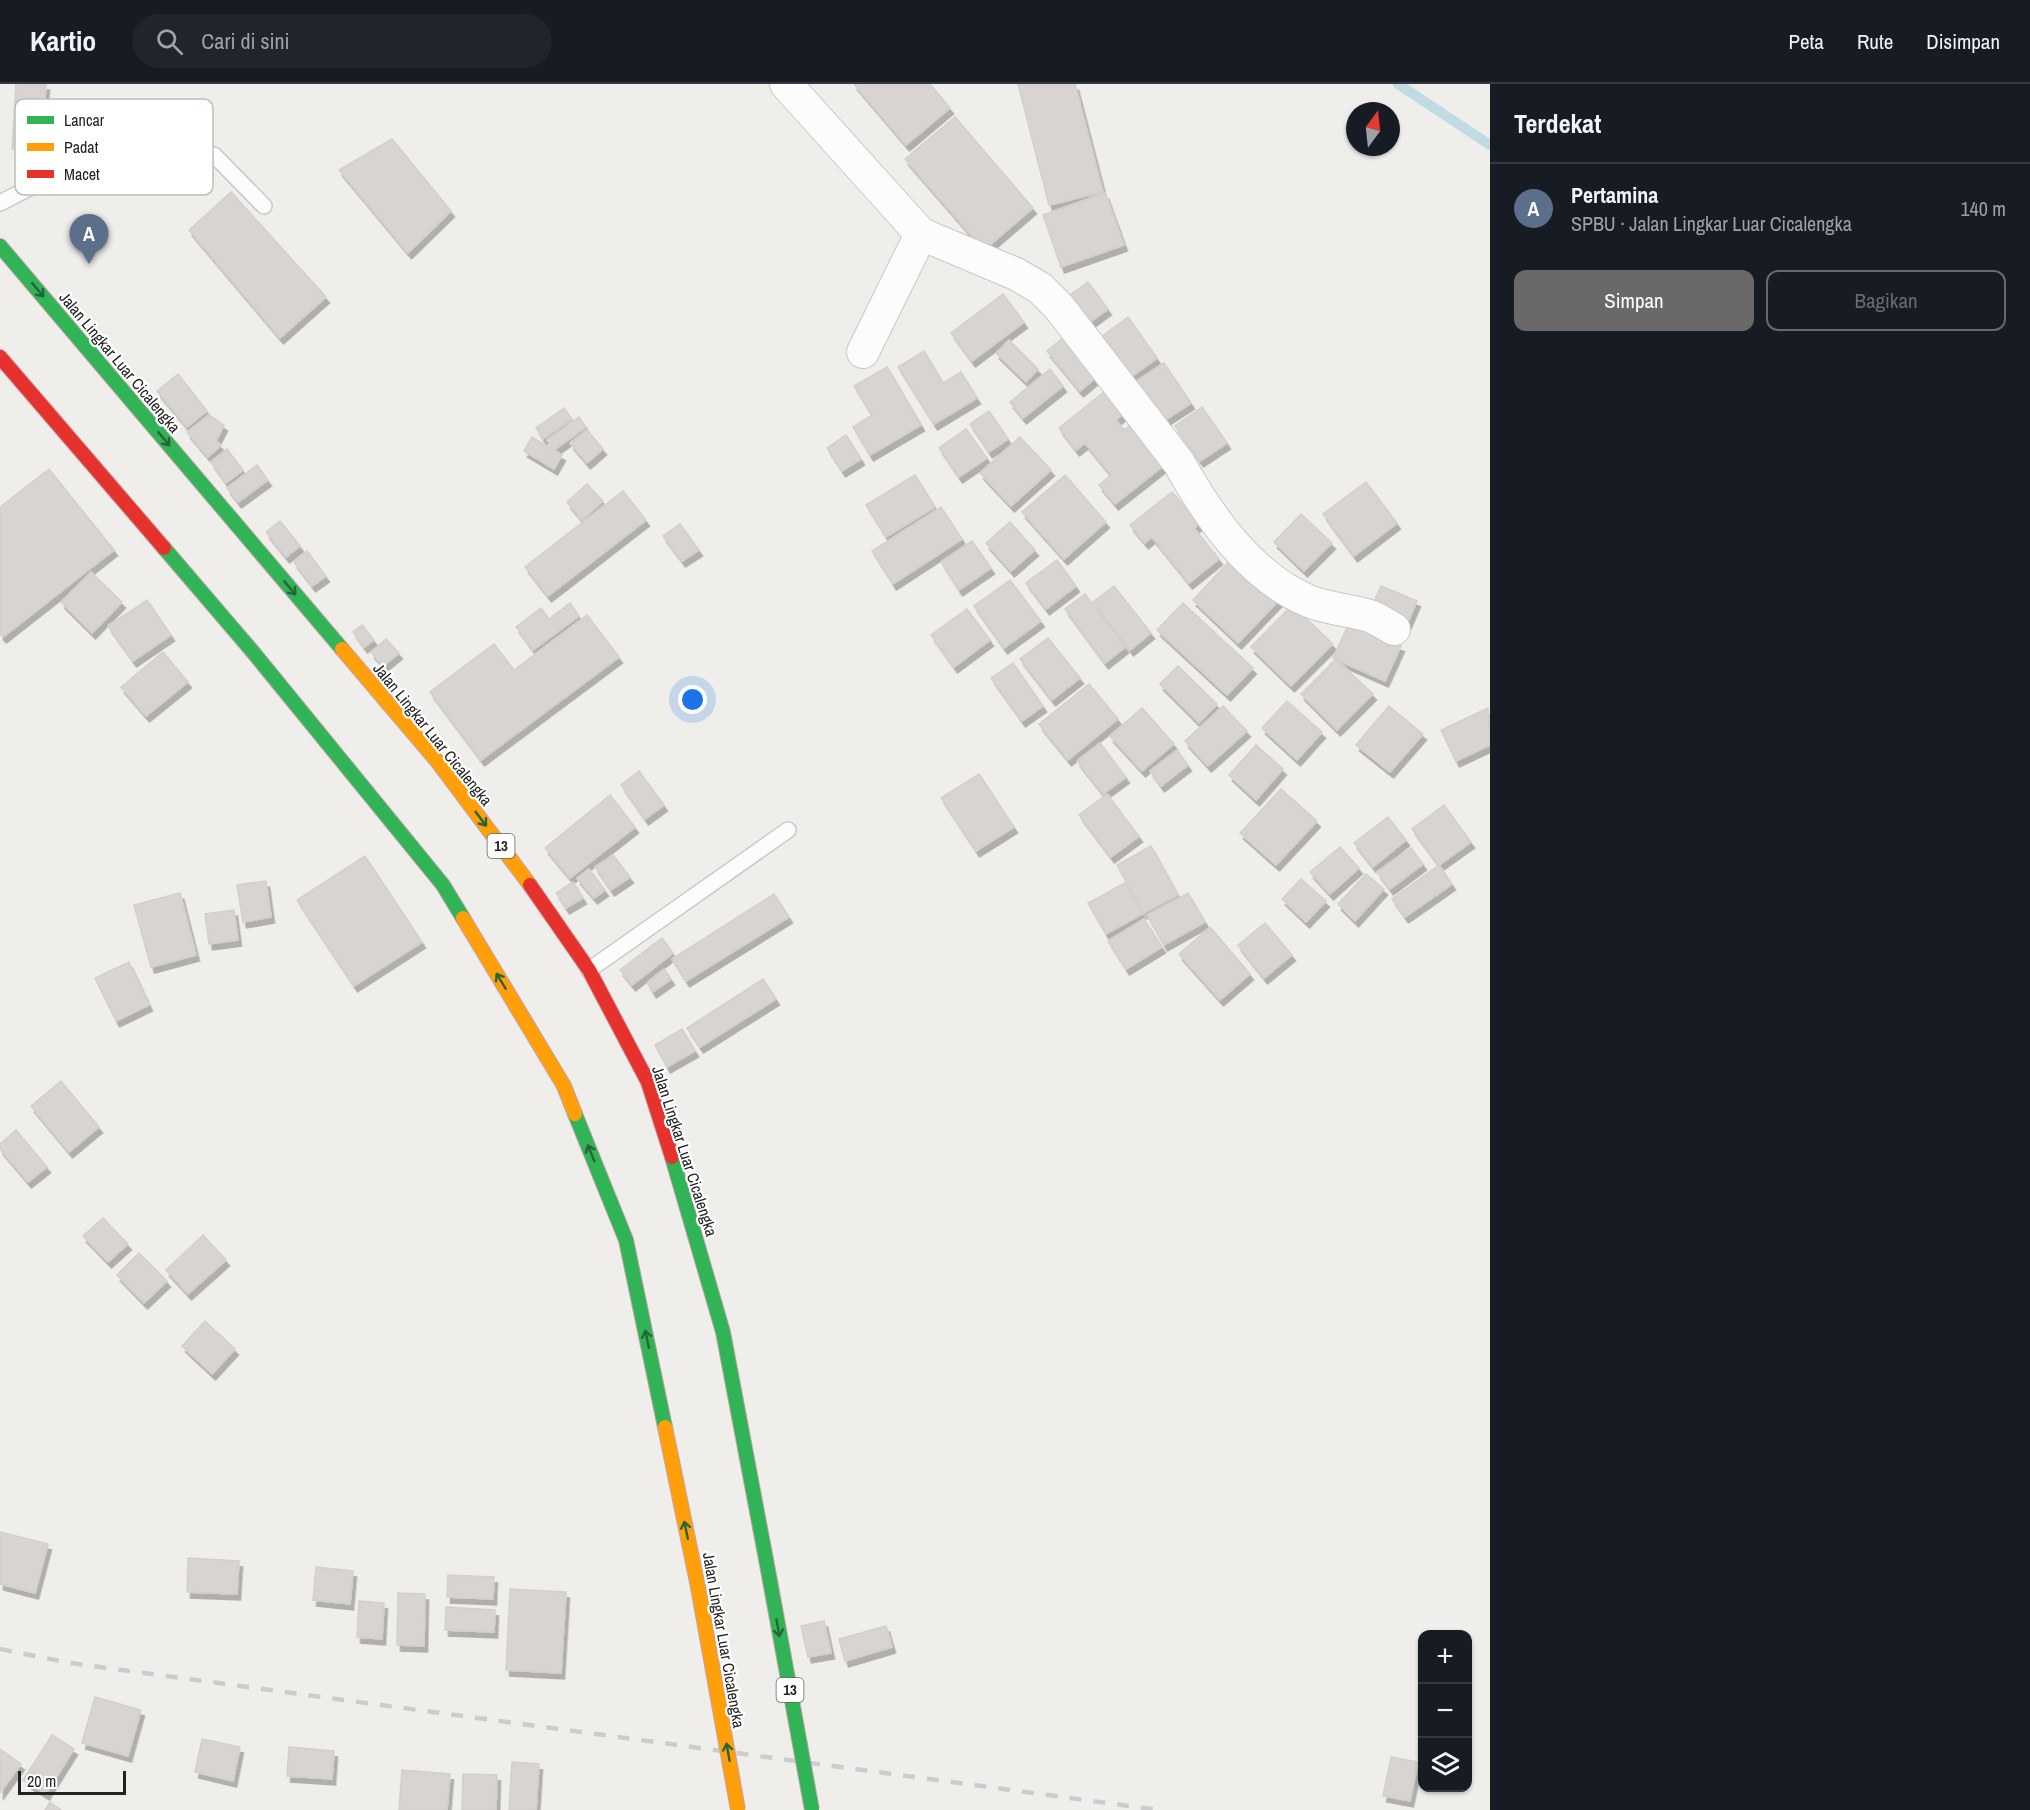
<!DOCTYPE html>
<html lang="id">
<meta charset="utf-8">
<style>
:root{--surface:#171b24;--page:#20242c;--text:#f1f3f6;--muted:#9ea1a6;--line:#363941;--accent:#6a6968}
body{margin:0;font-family:"Archivo Narrow",sans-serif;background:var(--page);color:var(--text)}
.controls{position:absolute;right:18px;bottom:18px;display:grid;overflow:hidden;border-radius:12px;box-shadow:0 2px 4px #0004}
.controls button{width:54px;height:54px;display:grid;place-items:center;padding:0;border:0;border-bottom:2px solid var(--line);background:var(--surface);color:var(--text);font:30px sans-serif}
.compass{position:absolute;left:1346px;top:18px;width:54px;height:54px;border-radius:50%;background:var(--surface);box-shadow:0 2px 4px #0004;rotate:15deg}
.scale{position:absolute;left:18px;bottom:15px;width:108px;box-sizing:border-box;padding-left:6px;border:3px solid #222;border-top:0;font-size:16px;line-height:21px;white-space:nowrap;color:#222;-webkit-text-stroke:4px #fff;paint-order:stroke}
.you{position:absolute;left:693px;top:616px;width:21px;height:21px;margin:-15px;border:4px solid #fff;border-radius:50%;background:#1a73e8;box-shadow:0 0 0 9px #1a73e833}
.badge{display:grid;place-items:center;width:39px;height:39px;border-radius:50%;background:var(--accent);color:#fff;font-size:20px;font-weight:700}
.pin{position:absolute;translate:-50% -50px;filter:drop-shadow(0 2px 3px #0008)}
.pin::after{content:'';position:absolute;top:32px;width:21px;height:18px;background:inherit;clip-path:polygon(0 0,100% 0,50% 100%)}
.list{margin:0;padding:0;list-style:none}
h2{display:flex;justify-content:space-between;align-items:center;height:78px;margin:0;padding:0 24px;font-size:26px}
h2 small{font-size:20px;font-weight:400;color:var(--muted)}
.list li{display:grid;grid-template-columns:39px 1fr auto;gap:18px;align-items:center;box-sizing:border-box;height:90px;padding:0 24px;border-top:2px solid var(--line)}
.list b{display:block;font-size:22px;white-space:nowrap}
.list p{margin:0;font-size:20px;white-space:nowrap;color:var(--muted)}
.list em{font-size:20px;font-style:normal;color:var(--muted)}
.actions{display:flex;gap:12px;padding:18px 24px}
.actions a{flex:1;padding:14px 0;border:2px solid var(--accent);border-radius:12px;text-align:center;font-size:21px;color:var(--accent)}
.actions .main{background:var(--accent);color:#fff}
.icon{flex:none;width:33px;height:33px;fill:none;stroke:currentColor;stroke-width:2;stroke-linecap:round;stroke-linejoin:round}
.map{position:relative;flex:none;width:1490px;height:1726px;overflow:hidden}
header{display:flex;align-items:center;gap:36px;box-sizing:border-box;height:84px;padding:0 30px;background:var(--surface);border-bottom:2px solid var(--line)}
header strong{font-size:28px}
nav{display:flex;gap:33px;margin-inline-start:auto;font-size:21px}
.search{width:420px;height:54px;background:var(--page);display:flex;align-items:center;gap:15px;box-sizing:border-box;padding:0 21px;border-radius:33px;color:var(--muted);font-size:22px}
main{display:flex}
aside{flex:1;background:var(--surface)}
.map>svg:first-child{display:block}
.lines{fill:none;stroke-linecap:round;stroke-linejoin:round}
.stream{stroke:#bfdbe3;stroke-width:10}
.building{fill:#d7d4d2;stroke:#d3d0cc;stroke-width:1.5;filter:url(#shadow)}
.lane-casing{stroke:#c9c8c7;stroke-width:18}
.street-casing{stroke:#c9c8c7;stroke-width:34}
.fast-casing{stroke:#c5a2ac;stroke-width:16}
.slow-casing{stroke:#c5a2ac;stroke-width:16}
.jam-casing{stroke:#c5a2ac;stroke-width:16}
.lane{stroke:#fdfcfc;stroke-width:15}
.street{stroke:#fdfcfc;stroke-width:32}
.fast{stroke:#30b455;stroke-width:14}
.slow{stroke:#ff9f0a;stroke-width:14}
.jam{stroke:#e5322d;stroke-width:14}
.rail{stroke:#ccc;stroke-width:4.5;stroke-dasharray:12 12;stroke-linecap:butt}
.fast-bridge-casing{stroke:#c5a2ac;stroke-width:16;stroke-linecap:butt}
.slow-bridge-casing{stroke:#c5a2ac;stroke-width:16;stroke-linecap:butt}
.fast-bridge{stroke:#30b455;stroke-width:14}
.slow-bridge{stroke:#ff9f0a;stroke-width:14}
.oneway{stroke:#286439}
.labels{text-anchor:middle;stroke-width:4.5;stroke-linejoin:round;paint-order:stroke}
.shield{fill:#fff;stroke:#646464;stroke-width:1.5}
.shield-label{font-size:15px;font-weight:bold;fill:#222}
.street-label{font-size:16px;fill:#222;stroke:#fff}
.key{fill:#fff;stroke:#bdbdbd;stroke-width:1.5}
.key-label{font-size:16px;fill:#222}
</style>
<header>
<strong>Kartio</strong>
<div class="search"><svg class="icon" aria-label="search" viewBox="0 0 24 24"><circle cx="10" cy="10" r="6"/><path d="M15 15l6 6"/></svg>Cari di sini</div>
<nav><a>Peta</a><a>Rute</a><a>Disimpan</a></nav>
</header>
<main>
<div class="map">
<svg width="1490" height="1726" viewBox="0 0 1490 1726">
<defs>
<filter id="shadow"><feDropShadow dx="3.5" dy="6" stdDeviation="0" flood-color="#0004"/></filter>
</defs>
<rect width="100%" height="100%" fill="#f0eeeb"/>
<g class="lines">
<path class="stream" d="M1398,0l92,61"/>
</g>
<g class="building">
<path d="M16,0h30l-5,67 -29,-2z"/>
<path d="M854,0h76l20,24 -44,37z"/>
<path d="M1018,0h57l28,108 -54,13z"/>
<path d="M955,33l78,91 -49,42 -79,-91z"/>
<path d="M392,55l59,72 -43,42 -69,-83z"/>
<path d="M231,108l95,105 -46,41 -91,-108z"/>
<path d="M1105,109l19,52 -63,22 -18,-52z"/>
<path d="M1088,198l20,27 -22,16 -20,-27z"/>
<path d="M1003,210l21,28 -52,39 -21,-28z"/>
<path d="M1128,233l29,41 -30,22 -30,-40z"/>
<path d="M1071,247l33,40 -24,20 -33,-40z"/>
<path d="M1009,256l29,29 -12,13 -30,-29z"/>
<path d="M924,267l19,32 18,-11 16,26 -43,26 -36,-57z"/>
<path d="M1164,279l27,40 -32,21 -27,-40z"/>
<path d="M887,283l34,58 -51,30 -17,-28 19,-12 -18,-29z"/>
<path d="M1050,285l13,17 -40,32 -13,-16z"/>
<path d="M178,290l29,37 -20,16 -30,-36z"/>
<path d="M1110,303l18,23 -12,10 8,10 12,-9 32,41 -53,42 -16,-19 12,-10 -26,-32 -9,7 -17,-22z"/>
<path d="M1202,323l25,36 -27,18 -25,-35z"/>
<path d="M564,324l8,11 -29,20 -7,-11z"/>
<path d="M989,327l19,28 -19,13 -19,-28z"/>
<path d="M209,331l15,10 -8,16 5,4 -13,12 -21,-25z"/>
<path d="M579,333l7,10 -32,23 -7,-10z"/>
<path d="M966,345l21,29 -28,19 -20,-29z"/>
<path d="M587,346l16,19 -16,14 -17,-20z"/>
<path d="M846,351l15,24 -19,12 -15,-23z"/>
<path d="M532,353l30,18 -8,14 -30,-18z"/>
<path d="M1020,353l31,33 -40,36 -31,-33z"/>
<path d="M227,365l16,21 -17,13 -15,-21z"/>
<path d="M257,381l11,15 -30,22 -11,-14z"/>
<path d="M49,385l65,81 -111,87 -3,-3v-127z"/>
<path d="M915,391l20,32 -49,30 -20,-32z"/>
<path d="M1065,391l41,47 -42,37 -42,-47z"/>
<path d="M1366,398l31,41 -43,33 -31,-42z"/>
<path d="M587,400l16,17 -21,19 -15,-18z"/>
<path d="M623,407l23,29 -98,76 -23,-29z"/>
<path d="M1172,408l14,16 6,-5 14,16 -12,9 25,31 -30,24 -37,-46 -7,6 -15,-18z"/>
<path d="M941,423l21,32 -69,45 -21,-33z"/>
<path d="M1301,430l31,29 -28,28 -30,-29z"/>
<path d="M280,437l20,25 -14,11 -20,-25z"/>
<path d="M1010,438l25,28 -24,21 -25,-28z"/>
<path d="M680,440l19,26 -17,11 -19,-25z"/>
<path d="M972,457l19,27 -32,22 -18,-28z"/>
<path d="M307,467l19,25 -14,10 -18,-24z"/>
<path d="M1235,471l46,43 -43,45 -45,-43z"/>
<path d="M1057,476l19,26 -30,23 -20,-26z"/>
<path d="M91,488l31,30 -30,31 -31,-31z"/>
<path d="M1010,496l31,41 -37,27 -30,-42z"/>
<path d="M1114,502l37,47 -21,17 -37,-48z"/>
<path d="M1381,502l36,15 -10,23 -36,-16z"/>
<path d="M1085,510l40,53 -20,16 -40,-54z"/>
<path d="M147,516l24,35 -38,26 -25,-35z"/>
<path d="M570,519l9,13 -46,34 -17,-23 25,-19 8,11z"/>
<path d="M1183,519l70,65 -26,27 -70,-65z"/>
<path d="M1292,521l41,39 -42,42 -40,-39z"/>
<path d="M967,525l23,31 -36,27 -23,-32z"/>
<path d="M587,531l32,42 -138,103 -51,-68 64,-48 20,26z"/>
<path d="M1349,539l52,23 -16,35 -52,-23z"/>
<path d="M362,541l12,15 -10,7 -11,-15z"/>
<path d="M1048,554l32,40 -28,22 -32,-41z"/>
<path d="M386,555l13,14 -16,13 -12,-14z"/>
<path d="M163,568l25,30 -42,34 -25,-29z"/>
<path d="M1336,575l37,35 -36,36 -36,-36z"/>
<path d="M1013,579l30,43 -21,15 -31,-43z"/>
<path d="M1178,582l39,38 -18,19 -39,-39z"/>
<path d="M1089,600l29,35 -50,41 -29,-36z"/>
<path d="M1287,617l35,31 -25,28 -35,-32z"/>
<path d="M1223,622l24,25 -39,35 -23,-25z"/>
<path d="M1389,622l34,28 -33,38 -34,-27z"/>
<path d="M1142,624l32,36 -32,27 -32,-35z"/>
<path d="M1488,624l2,37 -34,16 -15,-31z"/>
<path d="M1100,659l26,34 -23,17 -26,-33z"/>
<path d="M1256,661l27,24 -27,31 -27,-25z"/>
<path d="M1177,666l11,15 -27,21 -11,-15z"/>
<path d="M639,687l25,34 -19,14 -24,-34z"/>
<path d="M979,690l35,53 -38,24 -35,-53z"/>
<path d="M1281,705l36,32 -41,44 -36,-32z"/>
<path d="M1107,710l32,42 -28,21 -32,-42z"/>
<path d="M610,711l25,32 -65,51 -25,-30z"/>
<path d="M1444,721l27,37 -32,23 -27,-36z"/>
<path d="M1388,733l18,23 -33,27 -19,-24z"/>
<path d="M1151,762l27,49 -34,18 -27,-48z"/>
<path d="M1340,763l19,21 -29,26 -20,-22z"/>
<path d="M1411,764l12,16 -33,25 -13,-17z"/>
<path d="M613,771l17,22 -19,13 -16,-23z"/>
<path d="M365,772l57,86 -68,44 -57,-86z"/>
<path d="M1439,781l13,19 -47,33 -13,-18z"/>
<path d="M589,785l16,21 -11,8 -17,-20z"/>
<path d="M1366,790l18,15 -29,32 -17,-17z"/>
<path d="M1301,795l25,22 -20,21 -24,-23z"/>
<path d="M266,797l5,36 -28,5 -6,-37z"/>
<path d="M573,798l10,16 -17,10 -10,-15z"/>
<path d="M1125,799l17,31 -36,20 -18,-31z"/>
<path d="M180,809l16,62 -45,12 -17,-62z"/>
<path d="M1188,809l17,29 -41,23 -17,-30z"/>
<path d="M774,810l15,23 -103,64 -14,-22z"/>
<path d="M234,826l4,30 -29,4 -4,-30z"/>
<path d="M1144,835l18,28 -36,22 -18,-28z"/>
<path d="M1265,839l27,32 -28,23 -26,-33z"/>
<path d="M1210,843l40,47 -30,26 -41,-46z"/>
<path d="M662,854l11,15 -41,32 -12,-15z"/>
<path d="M129,878l20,43 -33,16 -21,-43z"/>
<path d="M664,885l7,10 -18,13 -6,-9z"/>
<path d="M763,895l13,20 -76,48 -13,-19z"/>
<path d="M682,945l13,22 -28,16 -12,-22z"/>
<path d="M61,997l38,46 -30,25 -38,-46z"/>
<path d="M16,1046l31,37 -19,15 -28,-33v-5z"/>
<path d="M103,1134l25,26 -20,18 -25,-26z"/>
<path d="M203,1151l23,25 -38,34 -22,-24z"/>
<path d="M139,1169l28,28 -23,22 -27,-28z"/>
<path d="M205,1237l30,28 -23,25 -30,-28z"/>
<path d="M0,1448l48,12 -13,49 -35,-9z"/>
<path d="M188,1474l51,3 -2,33 -50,-2z"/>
<path d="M316,1483l37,4 -3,33 -37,-4z"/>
<path d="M448,1491l46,2 -1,22 -46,-2z"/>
<path d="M510,1505l56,3 -5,81 -55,-3z"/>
<path d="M398,1509l27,1 -1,52 -27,-1z"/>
<path d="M359,1517l25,2 -2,36 -25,-2z"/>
<path d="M446,1523l49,3 -1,22 -49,-2z"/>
<path d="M824,1537l7,32 -23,4 -7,-31z"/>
<path d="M886,1542l6,21 -47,14 -6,-22z"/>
<path d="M95,1613l46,13 -13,46 -46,-13z"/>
<path d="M52,1651l22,14 -28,45 -23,-14z"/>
<path d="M202,1655l38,8 -7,34 -38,-9z"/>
<path d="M289,1663l45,4 -2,28 -45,-3z"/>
<path d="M0,1665l21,15 -21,29z"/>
<path d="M1391,1673l27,5 -8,39 -27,-5z"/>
<path d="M512,1678l27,2 -3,46h-27z"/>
<path d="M402,1686l48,4 -3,36h-48z"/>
<path d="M463,1690l34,1 -1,35h-34z"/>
<path d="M50,1718l11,8h-16z"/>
</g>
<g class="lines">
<g class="lane-casing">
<g id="lane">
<path d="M0,119l68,-35 65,-25 37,-3 44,15 50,51"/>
<path d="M589,886l199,-140"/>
</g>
</g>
<g class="street-casing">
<g id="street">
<path d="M786,0l135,150 95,40 24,14 19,19 120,156c30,54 72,115 132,139 19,7 39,8 59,14 8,3 16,9 24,13"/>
<path d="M863,268l58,-118"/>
</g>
</g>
<g class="fast-casing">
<g id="fast">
<path d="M0,162l342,403"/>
<path d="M164,464l89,104 190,233 20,33"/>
<path d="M575,1030l51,126 39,187"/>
<path d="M672,1073l51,175 45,238"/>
</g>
</g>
<g class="slow-casing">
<g id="slow">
<path d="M342,565l95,112 93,124"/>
<path d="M463,834l101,168 11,28"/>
<path d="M665,1343l33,160"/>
</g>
</g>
<g class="jam-casing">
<g id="jam">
<path d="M0,273l164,191"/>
<path d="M530,801l59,85 59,112 24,75"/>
</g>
</g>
<use href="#lane" class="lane"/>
<use href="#street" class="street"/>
<use href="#fast" class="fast"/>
<use href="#slow" class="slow"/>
<use href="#jam" class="jam"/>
<path class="rail" d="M0,1565l70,14 1089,147"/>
<g class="fast-bridge-casing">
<path id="fast-bridge" d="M768,1486l44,240"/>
</g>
<g class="slow-bridge-casing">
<path id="slow-bridge" d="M698,1503l40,223"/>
</g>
<use href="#fast-bridge" class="fast-bridge"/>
<use href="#slow-bridge" class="slow-bridge"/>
</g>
<defs><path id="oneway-shaft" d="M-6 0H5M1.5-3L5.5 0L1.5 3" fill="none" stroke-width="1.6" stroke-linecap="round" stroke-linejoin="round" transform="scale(1.5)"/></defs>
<g class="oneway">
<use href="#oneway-shaft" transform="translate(38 206) rotate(50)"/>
<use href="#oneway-shaft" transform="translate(164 355) rotate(50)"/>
<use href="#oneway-shaft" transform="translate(290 504) rotate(50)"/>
<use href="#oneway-shaft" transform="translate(481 735) rotate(53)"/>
<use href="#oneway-shaft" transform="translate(501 897) rotate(-121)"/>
<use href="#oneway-shaft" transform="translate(591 1069) rotate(-112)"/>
<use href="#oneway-shaft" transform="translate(647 1255) rotate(-102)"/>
<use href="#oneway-shaft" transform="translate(686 1446) rotate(-102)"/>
<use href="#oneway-shaft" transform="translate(778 1544) rotate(80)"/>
<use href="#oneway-shaft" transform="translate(728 1668) rotate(-100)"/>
</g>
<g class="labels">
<g class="shield">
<rect x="487.5" y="750" width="27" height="24" rx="4.5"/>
<rect x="776.5" y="1594" width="27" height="24" rx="4.5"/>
</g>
<g class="shield-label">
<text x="501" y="767">13</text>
<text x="790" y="1611">13</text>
</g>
<g class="street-label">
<text transform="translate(120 278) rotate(50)" y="6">Jalan Lingkar Luar Cicalengka</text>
<text transform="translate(433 650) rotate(51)" y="6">Jalan Lingkar Luar Cicalengka</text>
<text transform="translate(685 1067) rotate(72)" y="6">Jalan Lingkar Luar Cicalengka</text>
<text transform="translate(724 1556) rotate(80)" y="6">Jalan Lingkar Luar Cicalengka</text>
</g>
</g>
<rect x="15" y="15" width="198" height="96" rx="9" class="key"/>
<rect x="27" y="32" width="27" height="8" fill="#30b455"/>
<rect x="27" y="59" width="27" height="8" fill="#ff9f0a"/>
<rect x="27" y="86" width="27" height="8" fill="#e5322d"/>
<g class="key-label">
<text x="64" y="42">Lancar</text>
<text x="64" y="69">Padat</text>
<text x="64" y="96">Macet</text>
</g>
</svg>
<div class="controls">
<button>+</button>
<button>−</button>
<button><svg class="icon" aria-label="layers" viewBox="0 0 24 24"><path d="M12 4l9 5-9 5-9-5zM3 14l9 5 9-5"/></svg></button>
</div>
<svg class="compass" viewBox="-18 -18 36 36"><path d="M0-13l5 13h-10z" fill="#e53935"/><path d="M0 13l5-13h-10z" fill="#9ea1a6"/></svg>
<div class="scale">20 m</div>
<div class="you"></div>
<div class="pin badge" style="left:89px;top:180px;background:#5c6f8a">A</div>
</div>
<aside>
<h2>Terdekat<small></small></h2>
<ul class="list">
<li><span class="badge" style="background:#5c6f8a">A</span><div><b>Pertamina</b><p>SPBU · Jalan Lingkar Luar Cicalengka</p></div><em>140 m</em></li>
</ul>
<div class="actions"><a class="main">Simpan</a><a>Bagikan</a></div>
</aside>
</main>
